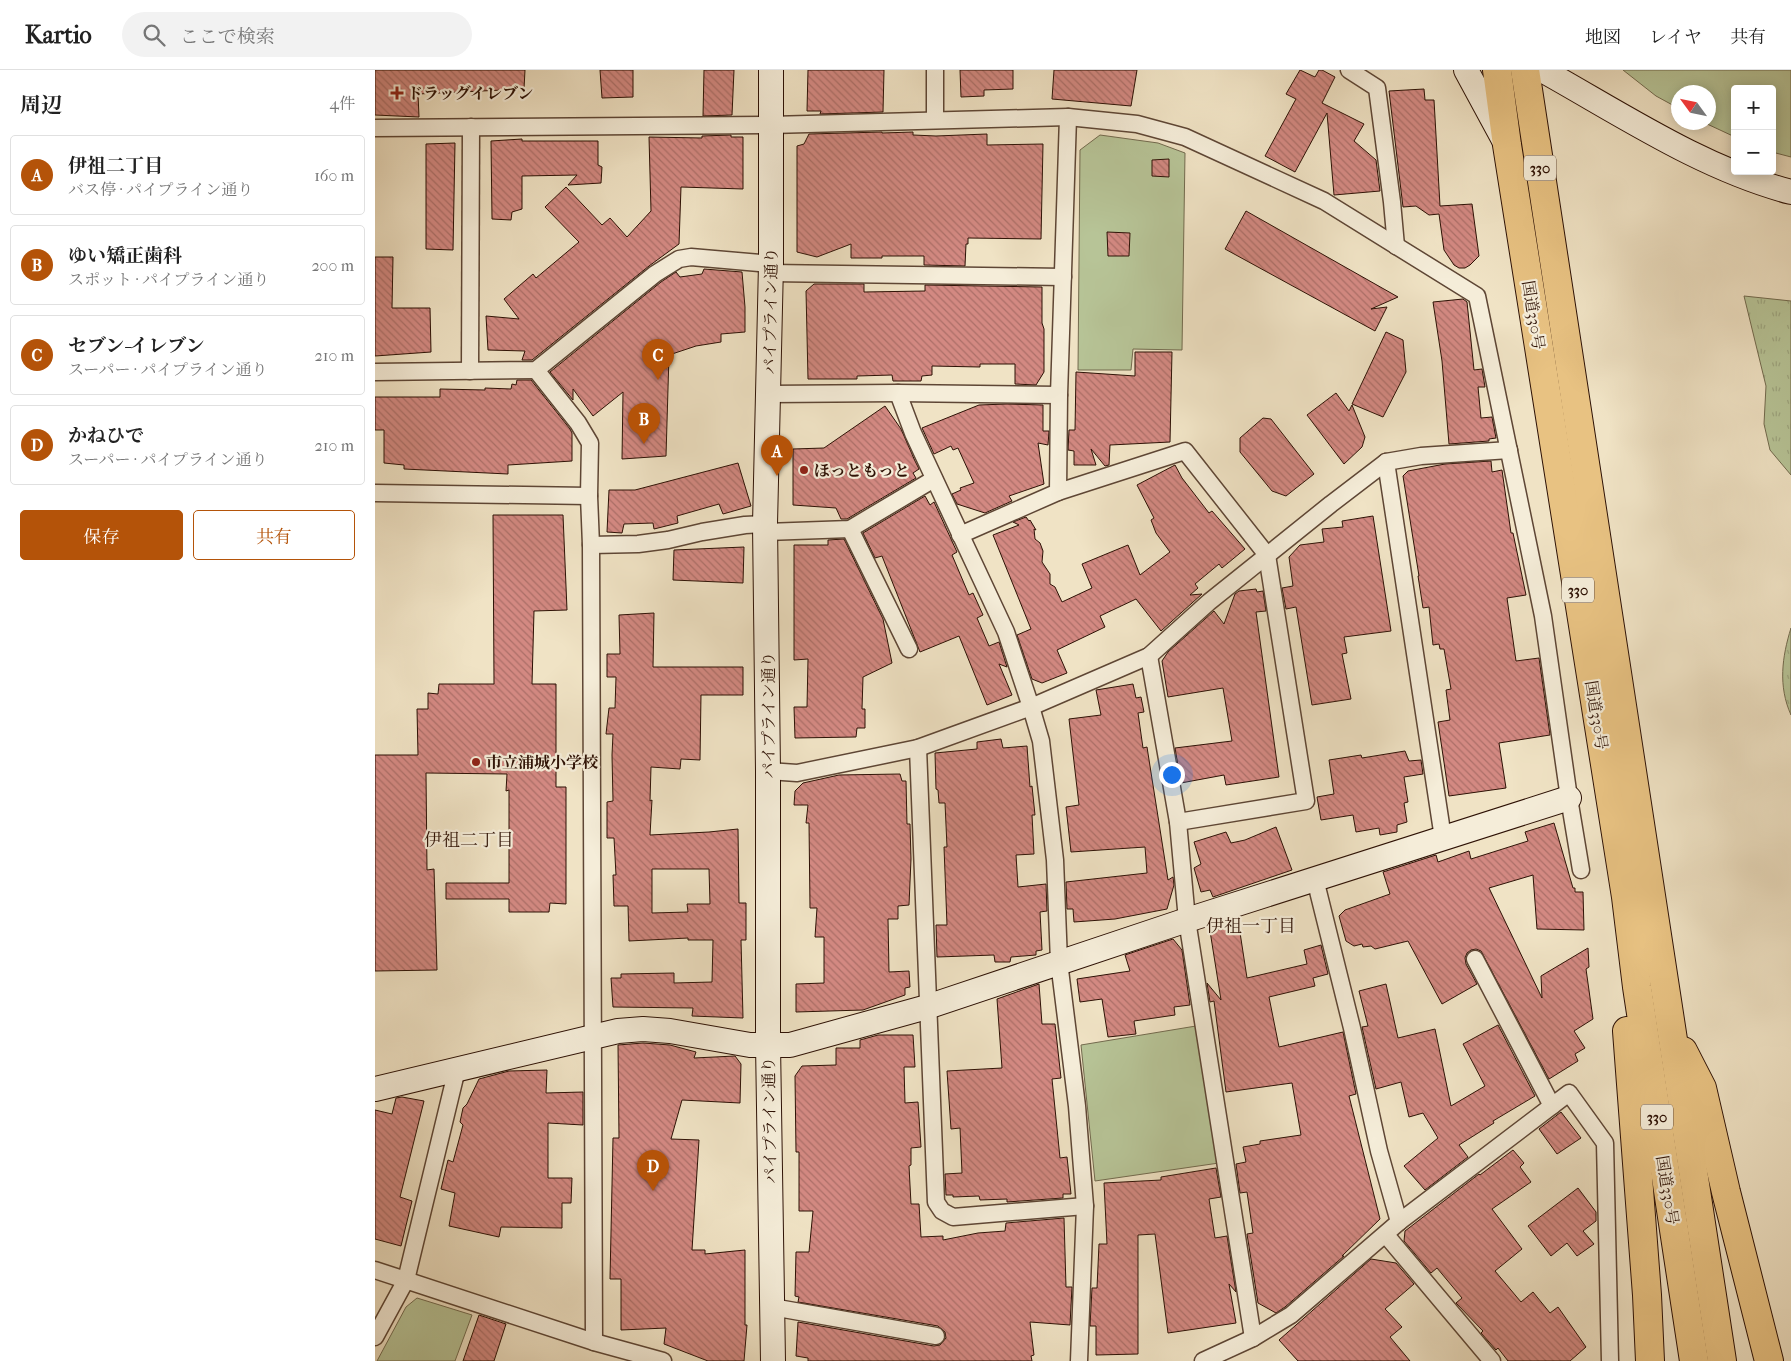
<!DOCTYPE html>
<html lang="ja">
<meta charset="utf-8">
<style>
:root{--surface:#fff;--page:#f2f2f2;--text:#222;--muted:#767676;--line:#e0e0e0;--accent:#b45309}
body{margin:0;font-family:"IM FELL French Canon","Noto Serif JP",serif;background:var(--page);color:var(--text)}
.controls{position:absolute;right:15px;top:15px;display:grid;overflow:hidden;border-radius:5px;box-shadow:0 2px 12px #0003}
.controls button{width:45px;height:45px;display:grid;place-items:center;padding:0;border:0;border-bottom:1px solid var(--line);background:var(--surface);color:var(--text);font:25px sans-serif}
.compass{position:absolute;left:1296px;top:15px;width:45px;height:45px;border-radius:50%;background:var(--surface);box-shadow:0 2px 12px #0003;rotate:303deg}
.you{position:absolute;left:796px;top:704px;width:18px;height:18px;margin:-12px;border:4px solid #fff;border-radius:50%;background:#1a73e8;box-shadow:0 0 0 8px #1a73e833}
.badge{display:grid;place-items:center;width:32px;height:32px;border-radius:50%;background:var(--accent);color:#fff;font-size:16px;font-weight:700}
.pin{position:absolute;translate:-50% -41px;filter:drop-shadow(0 1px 2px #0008)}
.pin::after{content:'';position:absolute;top:26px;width:18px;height:15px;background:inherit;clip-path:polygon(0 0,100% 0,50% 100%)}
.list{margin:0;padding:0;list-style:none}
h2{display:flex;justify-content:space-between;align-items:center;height:65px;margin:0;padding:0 20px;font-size:21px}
h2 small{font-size:16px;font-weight:400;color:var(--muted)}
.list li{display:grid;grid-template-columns:32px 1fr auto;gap:15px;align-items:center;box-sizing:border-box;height:80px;margin:0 10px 10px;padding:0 10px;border:1px solid var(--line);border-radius:5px}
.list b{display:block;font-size:19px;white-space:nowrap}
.list p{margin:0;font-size:16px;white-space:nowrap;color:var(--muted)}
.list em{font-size:16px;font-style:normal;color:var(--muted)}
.actions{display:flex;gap:10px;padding:15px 20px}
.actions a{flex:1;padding:11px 0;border:1px solid var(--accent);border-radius:5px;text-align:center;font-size:18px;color:var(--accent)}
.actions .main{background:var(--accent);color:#fff}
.icon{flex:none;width:28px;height:28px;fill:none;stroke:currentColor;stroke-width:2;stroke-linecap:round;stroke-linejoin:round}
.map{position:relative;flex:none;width:1416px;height:1291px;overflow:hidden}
header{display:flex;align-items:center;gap:30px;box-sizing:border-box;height:70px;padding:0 25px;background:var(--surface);border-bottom:1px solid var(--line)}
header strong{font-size:24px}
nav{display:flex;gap:28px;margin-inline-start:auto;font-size:18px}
.search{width:350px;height:45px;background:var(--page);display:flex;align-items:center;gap:12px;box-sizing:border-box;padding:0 18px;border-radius:28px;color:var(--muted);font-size:19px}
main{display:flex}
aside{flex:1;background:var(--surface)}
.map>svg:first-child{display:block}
.grass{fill:url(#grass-tufts);stroke:#726a4e}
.park{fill:#b7c497;stroke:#726a4e}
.building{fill:url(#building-back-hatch);stroke:#2d1105;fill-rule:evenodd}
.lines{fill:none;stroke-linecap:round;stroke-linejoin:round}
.street-casing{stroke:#5e4635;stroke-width:19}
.secondary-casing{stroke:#2d1105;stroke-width:26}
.highway-casing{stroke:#2d1105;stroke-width:30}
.street{stroke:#f5edd9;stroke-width:16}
.secondary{stroke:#f5edd9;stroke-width:24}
.highway{stroke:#e8c282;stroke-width:28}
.poi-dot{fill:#8f2418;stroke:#f5edd9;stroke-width:2}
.labels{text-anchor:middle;stroke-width:4.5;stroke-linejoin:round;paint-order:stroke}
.shield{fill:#f5edd9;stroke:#695345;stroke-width:1}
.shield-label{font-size:15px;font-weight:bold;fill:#2d1105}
.poi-label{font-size:16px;font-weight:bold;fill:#2d1105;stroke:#f5edd9;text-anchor:start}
.street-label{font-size:16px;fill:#2d1105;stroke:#f5edd9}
.neighbourhood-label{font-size:18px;fill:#2d1105;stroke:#f5edd9}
</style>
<header>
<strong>Kartio</strong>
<div class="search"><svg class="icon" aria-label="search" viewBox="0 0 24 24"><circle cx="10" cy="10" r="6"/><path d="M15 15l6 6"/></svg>ここで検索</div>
<nav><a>地図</a><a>レイヤ</a><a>共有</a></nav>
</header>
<main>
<aside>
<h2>周辺<small>4件</small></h2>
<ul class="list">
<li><span class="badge">A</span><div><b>伊祖二丁目</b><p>バス停 · パイプライン通り</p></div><em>160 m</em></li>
<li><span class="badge">B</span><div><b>ゆい矯正歯科</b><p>スポット · パイプライン通り</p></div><em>200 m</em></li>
<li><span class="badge">C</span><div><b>セブン-イレブン</b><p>スーパー · パイプライン通り</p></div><em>210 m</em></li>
<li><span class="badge">D</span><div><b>かねひで</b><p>スーパー · パイプライン通り</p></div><em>210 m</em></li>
</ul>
<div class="actions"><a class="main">保存</a><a>共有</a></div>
</aside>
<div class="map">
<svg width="1416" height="1291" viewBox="0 0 1416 1291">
<defs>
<pattern id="grass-tufts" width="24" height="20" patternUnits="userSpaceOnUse" patternTransform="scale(1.25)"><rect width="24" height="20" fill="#b7c497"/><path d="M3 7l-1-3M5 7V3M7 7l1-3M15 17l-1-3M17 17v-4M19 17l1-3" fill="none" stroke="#9ea781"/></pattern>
<pattern id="building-back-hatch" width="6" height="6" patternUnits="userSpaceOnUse" patternTransform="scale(1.25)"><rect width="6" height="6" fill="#d38982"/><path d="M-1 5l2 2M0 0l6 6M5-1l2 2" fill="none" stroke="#ac6f68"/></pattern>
</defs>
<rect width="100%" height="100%" fill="#f0e3c5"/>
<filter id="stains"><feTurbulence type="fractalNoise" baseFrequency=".004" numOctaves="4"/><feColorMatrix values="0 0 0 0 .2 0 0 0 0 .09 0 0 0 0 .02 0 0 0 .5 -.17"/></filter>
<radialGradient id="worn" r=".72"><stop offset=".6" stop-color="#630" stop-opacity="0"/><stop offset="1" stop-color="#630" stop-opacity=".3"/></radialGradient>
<g class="grass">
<path d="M1369,226l47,5v174l-21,-25 -6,-26 2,-38z"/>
<path d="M1416,558v87c-13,-29 -9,-58 0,-87z"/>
</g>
<g class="park">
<path d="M1248,0h168v87l-19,-5v-63h-37v48l-30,-14 4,-1v-30h-30l-1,16 -22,-12z"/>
<path d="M725,65l58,8 27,10 -3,197 -49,-1 -2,21h-53l2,-220z"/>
<path d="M821,956l23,137 -124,18 -14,-136z"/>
<path d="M42,1228l55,17 -17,46h-78l29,-54z"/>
</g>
<g class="building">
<path d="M0,0h150l-1,19 -106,5 1,23 -44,-2z"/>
<path d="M225,0h33v27l-31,1z"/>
<path d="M329,0h30l-2,45 -29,1z"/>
<path d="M433,0h76l-1,42 -63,2 1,-3h-14z"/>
<path d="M585,0h53v19l-29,1v6l-23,1z"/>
<path d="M679,0h83l-6,36 -79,-7z"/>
<path d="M925,0l15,7 4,-7h3l13,7 -13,26 42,21 -10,17 22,19 4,31 -46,4 -7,-82 -32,59 -30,-16 31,-57 -10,-5z"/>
<path d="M1049,19l1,11h9l6,106 32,-2 7,52 -9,9 -5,3h-6l-5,-3 -10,-15 -5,-36 -10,1 -13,-9 -13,1 -14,-116z"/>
<path d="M507,62v1l31,-1v3l23,1 51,-2v11l56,-1 -2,95 -73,-1v6h-2l-1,22 -41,-1v-9h-42v2h-31v-14l-34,13 -20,-5v-106l7,-2 5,-10z"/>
<path d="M356,65v2h12v52l-62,-2 -2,57 -30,22 -117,94h-10l3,-9 -37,-1 -2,-34 33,3 -15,-20 29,-25 3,4 43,-36 -34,-35 21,-20 36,38 8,-7 17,19 24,-26 -2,-74 53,1v-2z"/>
<path d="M147,69v2h76v24l4,2 -1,16 -33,2 9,-10 -55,1v33l-10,3 -1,8 -19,-1 -1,-78z"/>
<path d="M80,73l-2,107 -27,-1v-105z"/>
<path d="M794,89v18l-17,-1v-16z"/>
<path d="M871,141l152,86 -27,12 16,-2 -12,24 -150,-82z"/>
<path d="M732,162l23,1 -1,23h-21z"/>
<path d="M0,187h18l-1,51h38l1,44 -56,4z"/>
<path d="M329,199l38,3 3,35v25l-24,2v8l-25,4 -27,9 -3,101 -44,3 1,-67 -30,24 -20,-27v11l-23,-28 111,-90 15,-10 4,5 22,-3z"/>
<path d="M439,214h50v8l61,-1v-6l117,2v36l2,6v43l-8,13 -21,-1v-20h-35v3l-48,-1v9l-10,1 -1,5h-28l-1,-6 -35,1v3h-49l-2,-88z"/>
<path d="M1088,229l4,3 7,68 8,-1 3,18h-7l3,31 11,-1 4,21 -7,1v2l-40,3 -7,-83 -9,-59z"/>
<path d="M1011,262l17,8 3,32 -23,45 -31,-13z"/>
<path d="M760,282h37l-2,90 -60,3 -1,20 -4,1 -14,-17 5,16h-22v-14l-6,-1 1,-20h6l1,-58 59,4z"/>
<path d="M142,310h14l39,49 2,4v28l-64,4v9l-104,-5v-4l-20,-2v-33h-9v-33h65v-8l45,1v-2l26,1 1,-5 4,1z"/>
<path d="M961,323l13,18 3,-6 13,32 -3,10 -18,17 -37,-49z"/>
<path d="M632,334l36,1v26h6l-1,14 -10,-2 6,41 -35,12 3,5 -27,12 -28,-9 -5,-10 9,-4 -1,-2 14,-5 -16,-35 -5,2 -2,-4 -17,8 -12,-26 57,-23z"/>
<path d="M510,336l16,23 14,32 4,8 -6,4 3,5 -69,41h-6l-5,-11 -43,-3v-56l31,-1z"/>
<path d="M888,348l8,1 43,55 -28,22 -14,-5 -32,-39v-14z"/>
<path d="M1116,391l1,11 10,-2 9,63h2l13,62 -19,3 9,63 23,-3 11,77 -51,8 7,45 -57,8 -11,-74 12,-2 -4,-30 5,-1 -7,-40h-4l-1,-5 -6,1 -4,-38 -6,1 -5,-32h1l-16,-100 5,-5 37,-7z"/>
<path d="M363,393l13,43 -28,8 -4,-10 -42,12 1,7 -24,6 -1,-6 -29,1 -2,9 -15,-1 2,-42h26z"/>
<path d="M800,395l7,13 27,35 3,-2 33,38 -23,19 -3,-4 -24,20 3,4 -8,7 12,-1 -41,37 -25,-32 -36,17 5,11 -48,23 10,23 -25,10 -10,-4 -15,-44 14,-6 -38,-94 26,-10 -6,-3 13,-5 3,4 1,-1 6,10 -2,-1 1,10 5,4 3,8 -1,11 8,12v10l5,3 7,15 30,-14 -10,-24 46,-19 12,30 30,-23 -14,-19 -5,-13 3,-2 -17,-33z"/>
<path d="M550,426l5,9 4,-3 23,50 -5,3 17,40 4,-2 10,22 -6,3 12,28 10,-4 8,25 -8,-3 13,31 -25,10 -28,-69 -39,16 -38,-96 -7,2 -12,-25z"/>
<path d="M118,445h70l4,95 -33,1 -2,73h24v103h10v117l-16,-1 -1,9h-40v-13h-63v-16h63v-93l-3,1 1,-17 -81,-1 1,97 7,-1 3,101 -62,1v-216h43l-1,-46h11v-16l10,1 1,-10h55z"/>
<path d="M998,446l18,115 -47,6 3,16 -5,1 9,45 -39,6 -16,-98 -10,2 -4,-21 11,-2 -4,-29 11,-12 24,-3 -2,-13 21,-2 -1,-6z"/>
<path d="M469,469l39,80 9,44 -29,14 -1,32h3v19h-8l-1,9 -61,1 -1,-31h13l1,-48 -14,1v-115h34v-5z"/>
<path d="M369,477l-1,36 -70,-3 1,-30z"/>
<path d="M881,519l1,3 6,-1 3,20 -10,1 23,165 -53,8 -2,-10 -43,8 -6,-35 57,-7 -9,-53 -55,9 -6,-36 6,-9 46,-41 10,13 11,-30 4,-3z"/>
<path d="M279,543l-1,54h90v28h-42l-1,65 -19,-1 -1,10 -29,-2 -1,34 2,-1 -2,35 59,-3 29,-3 1,74h7v37h-5l2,78 -51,-2 1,-8 -80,-1 -2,-29h10v-4l53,-1v10l38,-1 1,-42h-25v-2l-59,3 -1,-35h-14l-1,-31h3l-2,-37h-7v-36l6,-1 -1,-46 1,-21h-7l3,-26h6l1,-31h-9v-23h13l-1,-39zM277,799h57l1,35h-23l1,8 -36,1z"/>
<path d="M758,614l3,14 5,-1 3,15 -6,1 5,35 4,-1 21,133 5,-3 1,8 -7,24 -52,10 -41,3 -1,-13h-6l-1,-27 81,-9 -2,-26 -74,5 -5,-45 13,-2 -10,-86 32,-4 -5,-25z"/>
<path d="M626,669l2,9 24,-2 3,41 2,-1 3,29h-3l2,39 -18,1 2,32 28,-3 1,27 -7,1 2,38 -6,1v4l-25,2 -1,5h-15l-1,-7 -57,2 -1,-32h11l-3,-78h3l-2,-44h-6l-1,-13 -2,-1 -1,-36 42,-4v-7z"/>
<path d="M1030,681l4,10 12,-1 2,14 -19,3 4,25 -4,1 3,19 -10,3v7l-17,3 -1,-7 -23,4 -3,-17 -32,5 -4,-23 17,-3 -5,-34 32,-5 1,3z"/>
<path d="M525,704l2,7h4l1,43h3l1,35 -2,46 -11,1v13h-10l1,53 20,-1 1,16 -5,1v7l-42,15 -67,2v-28l28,-1v-46h-9l2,-29h-7l-1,-85h-3l2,-18h-14l1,-14 8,-8 36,-8z"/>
<path d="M1179,753l19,65h2v4h8l1,38 -47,-1 -4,-54 -44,13 53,110 -1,-22 47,-28 1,19 -3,2 7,50 -19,12 11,17 -10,6 3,7 -29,18 -68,-128 -5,-2 -5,1 -4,3 -2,5 1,6 11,20 -35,20 -34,-63 -33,8 -4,-3 -8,1 -1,-3 -8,2 -8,-5 -7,-25 6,-6 45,-16 -7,-22 53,-17 2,7 31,-11 2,8 57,-18 -3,-9z"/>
<path d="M901,757l16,43 -79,27 -3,-7 -9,2 -7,-24 7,-4 -7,-22 32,-10 5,11 14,-3z"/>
<path d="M864,856l8,52 60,-14 -3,-14 17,-5 7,29 -15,4 2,8 -46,11 10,50 64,-15 13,62 -7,2 31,123 -38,37h2l-59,51 -9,6 -18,-10 -11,-69 6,-1 -6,-41 -7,1 -4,-29 10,-2 -3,-15 17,-3v-3l41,-6 -9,-52 -66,9 -12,-91 -4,1 -3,-19 14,17 -11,-69z"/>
<path d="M798,869l9,11 8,55 -16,2 1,8 -41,6 2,13 -28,3 -6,-38 -22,3 -3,-23 53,-8 -5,-16z"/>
<path d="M664,914l3,40h13l6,54 -9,1 8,79 7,-1 4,37h-8v4l-56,4v-3l-27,1 -1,-4 -26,1v-2h-7l-1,-21 17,-1 -2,-45 -9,1 -4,-58 55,-3 -5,-69z"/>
<path d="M1011,914l12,54 37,-9 16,77 34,-20 -22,-42 35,-19 37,71 -42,25 1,2 -35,22 9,12 -43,33 -21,-24 34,-28 -15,-25 -14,4 -8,-35 -25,7 -14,-62 6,-1 -9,-35z"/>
<path d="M503,965h35l2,32h-11l1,36 13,-1 3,45 -10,1v17l-2,1 2,38h8l2,33 22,-1v4l35,-7 27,-2 1,-8 58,-5 2,69h6l-2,38 -40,-3 4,33 -3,1 1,5h-224v-3l-12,-2 2,-34 136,24 6,-1 6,-7 -1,-6 -7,-6 -140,-24 1,-5 -4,-1 1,-44h13l4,-41h-14v-59h-3l-1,-76 7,-10 34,-1v-17h24v-8z"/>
<path d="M268,973l27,2 26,7 -2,6 41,-2 6,8 -1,39 -58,-3 -11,39 28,1 -7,110h13v4l40,-4v75h2l-3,36h-36l-44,-17 2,-16 -45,2v-51h-11l3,-141h6l-1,-93z"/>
<path d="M172,1000l-1,23 37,-1v33l-35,-2v55h24l-1,25h-9v25l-61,-1 -2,10 -50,-11 6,-33 -14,-4 7,-29 5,2 10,-37 -3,-3 3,-14 4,-4 12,-25 30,-8z"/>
<path d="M27,1027l22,4 -24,96 12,4 -11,45 -26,-7v-129l17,4 4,-16z"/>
<path d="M1186,1042l20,26 -24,16 -18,-25z"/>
<path d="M1138,1080l11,13 -4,4 11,15 -39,27 30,40 -27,22 26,31 12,-10 17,21 8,-6 28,40 -16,14h-62l-10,-13 -2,2 -15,-17 2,-2 -27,-28 6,-5 -25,-30 -6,5 -27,-32 1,-10 74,-57 1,1z"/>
<path d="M841,1098l5,29 -12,2 6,39 12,-2 9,56 -7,-8 7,39 -68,10 -13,-99 -17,1v119l-42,1v-29h-6l2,-38h5l2,-44h8l-3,-61 57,-3v-3z"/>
<path d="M1203,1118l18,24v9l-13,10 11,13 -17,12 -10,-13 -16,13 -23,-30z"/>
<path d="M996,1189l25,4 18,21 -29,25 17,18 -12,10 20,24h-112l-19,-21z"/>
<path d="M104,1245l27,9 -12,37h-31z"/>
</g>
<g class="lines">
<g class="street-casing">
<g id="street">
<path d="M560,0v50"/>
<path d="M974,0l28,18 15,114 4,44"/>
<path d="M0,58l396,-3 297,-8 69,7 48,13 139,64 153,95 66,320 26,182 12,72"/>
<path d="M396,203l292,4"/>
<path d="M161,300l42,53 12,20 -1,53 2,49 3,797"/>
<path d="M95,301l1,-244"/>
<path d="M0,302l161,-2 119,-96 24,-15 12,-2 80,7"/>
<path d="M523,323l15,40 93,199 25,75 10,34 14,119 4,102 18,144 8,100 -6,155"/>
<path d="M394,324l129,-1 161,2 9,-278"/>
<path d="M1011,392l57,376"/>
<path d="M683,422l127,-41 82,104 39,246 -128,21"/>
<path d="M0,423l214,3"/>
<path d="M475,459l59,120"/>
<path d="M391,462l84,-3 84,-50"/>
<path d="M585,465l98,-43 1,-97"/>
<path d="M216,475l47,-1 30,-4 34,-8 43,-7 20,-1"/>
<path d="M774,586l29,166 9,98 66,418"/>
<path d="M543,678l18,454 6,9 11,6 132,-11"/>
<path d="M393,701l29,2 121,-25 113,-41 118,-51 60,-54 122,-98 55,-42 35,-6 88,-6"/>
<path d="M940,809l37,149 27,123 20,71"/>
<path d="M1100,889l77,147"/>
<path d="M1011,1165l106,126"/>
<path d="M0,1200l219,72 69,19"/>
<path d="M397,1237l164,29"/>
<path d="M0,1267l31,-57 51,-211"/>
<path d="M828,1291l50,-23 38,-23 108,-93 170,-129 36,50 5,218"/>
</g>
</g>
<g class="secondary-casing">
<g id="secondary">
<path d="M396,0v194l-6,260 3,247v273l5,317"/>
<path d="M1091,0l39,72"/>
<path d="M1167,0c79,44 161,99 249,122"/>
<path d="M0,1019l243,-58 25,-2 27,2 80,14h40l137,-38 260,-87 382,-122"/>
</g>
</g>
<g class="highway-casing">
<g id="highway">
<path d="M1122,0l10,75 119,752 11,90 57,374"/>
<path d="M1150,0l197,1291"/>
<path d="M1252,961l20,264 3,66"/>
<path d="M1308,981l19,37 24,104 43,169"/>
</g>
</g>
<use href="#street" class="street"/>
<use href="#secondary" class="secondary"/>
<use href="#highway" class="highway"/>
</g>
<g class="poi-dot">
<path d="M19.5 15.5h5v5h5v5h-5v5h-5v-5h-5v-5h5z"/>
<circle cx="429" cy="400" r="5"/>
<circle cx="101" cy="692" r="5"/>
</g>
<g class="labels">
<g class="shield">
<rect x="1149" y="85.5" width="32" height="25" rx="4"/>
<rect x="1187" y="507.5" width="32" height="25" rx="4"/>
<rect x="1266" y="1034.5" width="32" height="25" rx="4"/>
</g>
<g class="shield-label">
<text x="1165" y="103">330</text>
<text x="1203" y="525">330</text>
<text x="1282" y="1052">330</text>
</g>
<g class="poi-label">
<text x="32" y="29">ドラッグイレブン</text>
<text x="439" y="406">ほっともっと</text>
<text x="111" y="698">市立浦城小学校</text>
</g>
<g class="street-label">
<text transform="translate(395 241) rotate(-89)" y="6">パイプライン通り</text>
<text transform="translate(1159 245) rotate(81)" y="6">国道330号</text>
<text transform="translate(393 645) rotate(-90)" y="6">パイプライン通り</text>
<text transform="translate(1222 645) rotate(81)" y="6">国道330号</text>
<text transform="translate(394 1050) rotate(-91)" y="6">パイプライン通り</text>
<text transform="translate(1293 1120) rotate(81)" y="6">国道330号</text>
</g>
<g class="neighbourhood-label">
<text x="94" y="776">伊祖二丁目</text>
<text x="876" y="862">伊祖一丁目</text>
</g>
</g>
<rect width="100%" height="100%" filter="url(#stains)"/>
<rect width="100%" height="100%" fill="url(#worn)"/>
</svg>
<div class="controls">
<button>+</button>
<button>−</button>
</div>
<svg class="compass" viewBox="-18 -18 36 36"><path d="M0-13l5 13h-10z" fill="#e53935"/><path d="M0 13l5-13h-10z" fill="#767676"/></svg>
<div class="you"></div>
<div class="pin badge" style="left:402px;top:406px">A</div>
<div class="pin badge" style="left:269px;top:374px">B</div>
<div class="pin badge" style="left:283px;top:310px">C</div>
<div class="pin badge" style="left:278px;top:1121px">D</div>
</div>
</main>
